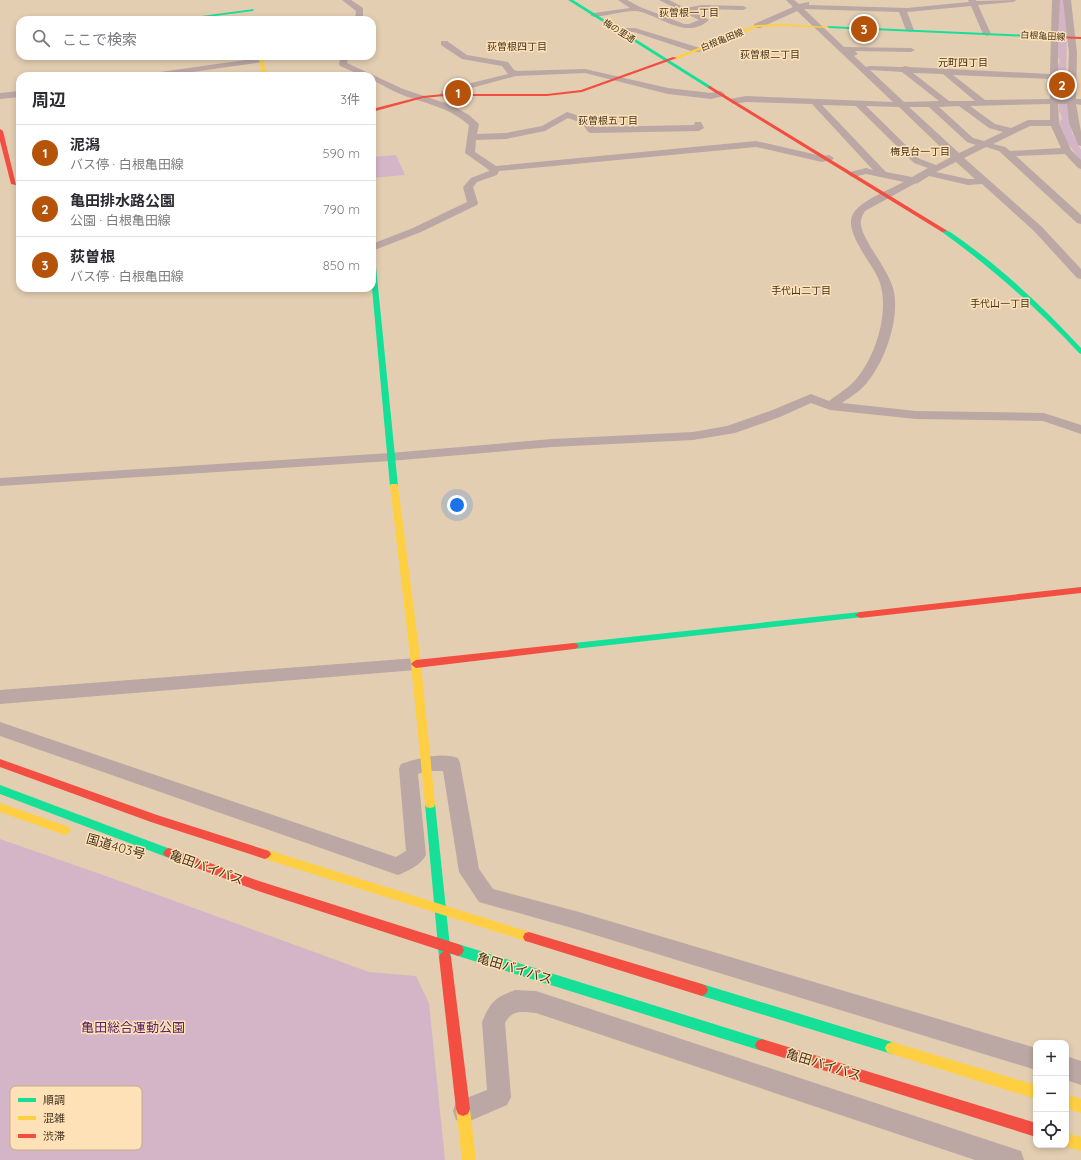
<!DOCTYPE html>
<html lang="ja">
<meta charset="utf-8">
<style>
:root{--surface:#fff;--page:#f7f7f7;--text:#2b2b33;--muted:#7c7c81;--line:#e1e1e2;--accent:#b45309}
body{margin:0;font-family:Quicksand,"Noto Sans JP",sans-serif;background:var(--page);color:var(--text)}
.controls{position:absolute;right:12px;bottom:12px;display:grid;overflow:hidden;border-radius:8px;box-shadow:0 2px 6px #0003}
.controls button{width:36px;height:36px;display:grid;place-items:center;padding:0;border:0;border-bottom:1px solid var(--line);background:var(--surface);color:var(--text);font:20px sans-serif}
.you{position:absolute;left:457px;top:505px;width:14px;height:14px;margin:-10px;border:3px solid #fff;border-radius:50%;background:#1a73e8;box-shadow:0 0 0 6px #1a73e833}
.badge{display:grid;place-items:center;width:26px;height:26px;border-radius:50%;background:var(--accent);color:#fff;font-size:13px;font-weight:700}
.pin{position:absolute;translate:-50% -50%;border:2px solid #fff;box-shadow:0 1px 4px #0006}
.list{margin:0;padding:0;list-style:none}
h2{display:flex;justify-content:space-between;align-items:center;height:52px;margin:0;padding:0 16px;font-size:17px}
h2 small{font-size:13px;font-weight:400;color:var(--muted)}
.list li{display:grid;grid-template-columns:26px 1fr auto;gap:12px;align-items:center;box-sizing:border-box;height:56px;padding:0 16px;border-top:1px solid var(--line)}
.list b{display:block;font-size:15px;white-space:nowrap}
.list p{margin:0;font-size:13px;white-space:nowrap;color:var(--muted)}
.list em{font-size:13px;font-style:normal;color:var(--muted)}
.icon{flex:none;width:22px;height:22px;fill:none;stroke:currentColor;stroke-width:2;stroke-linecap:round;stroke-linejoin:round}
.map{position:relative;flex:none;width:1081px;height:1160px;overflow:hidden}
.search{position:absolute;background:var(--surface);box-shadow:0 2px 6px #0003;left:16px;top:16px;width:360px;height:44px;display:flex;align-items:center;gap:10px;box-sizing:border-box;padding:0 14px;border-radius:12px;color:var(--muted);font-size:15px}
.panel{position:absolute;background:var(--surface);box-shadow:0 2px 6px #0003;left:16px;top:72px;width:360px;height:220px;border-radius:12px}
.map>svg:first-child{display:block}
.green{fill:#d4b5c7}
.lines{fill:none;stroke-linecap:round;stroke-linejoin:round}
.street{fill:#bba7a4;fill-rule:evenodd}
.fast{fill:#16e098;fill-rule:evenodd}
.slow{fill:#ffcf43;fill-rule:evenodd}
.jam{fill:#f24e42;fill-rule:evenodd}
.labels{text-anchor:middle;stroke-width:3;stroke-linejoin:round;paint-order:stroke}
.far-street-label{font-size:9px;fill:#443520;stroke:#fee1b7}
.far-neighbourhood-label{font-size:10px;fill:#443520;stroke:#fee1b7}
.near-street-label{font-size:13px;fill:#443520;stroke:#fee1b7}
.near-park-label{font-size:13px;fill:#58236a;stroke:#fee1b7}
.key{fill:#fee1b7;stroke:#c6ad8a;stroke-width:1}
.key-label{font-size:11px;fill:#443520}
</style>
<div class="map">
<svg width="1081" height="1160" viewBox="0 0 1081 1160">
<rect width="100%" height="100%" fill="#e3ceb2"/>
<g class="green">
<path d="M1058,0h6l3,34 -1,40 3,43 3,16 9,17v11l-15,-20 -7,-20 3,-1 -1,-6 -2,-2 -2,-48 3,-1 -1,-5 -2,-1z"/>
<path d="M396,155l9,20 -33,3v-21z"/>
<path d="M0,839l106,37 263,96 47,4 13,27 16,157h-445z"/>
</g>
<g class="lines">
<g class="street">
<path d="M342,0h9l12,8v12h-8l1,-9z"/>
<path d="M618,0h9l13,7 44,17h5l10,-4 -40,-20h10l16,8 17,-3 41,1 4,2 -4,2 -41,-1 -10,2 17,9c-23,21 -49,-5 -72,-9 -10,-1 -32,5 -43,6l-4,-2 4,-2 36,-5z"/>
<path d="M786,0h8l5,4 10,-2v3l98,3 62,-6 -1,-2h8v1l41,-1 -4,2 -35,3 13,29 -4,2 -4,-2 -12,-28 -64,6 7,18 -4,2 -4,-2 -7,-18 -95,-3 40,38 67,1 4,2 -4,2 -56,-1 3,3 -4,2 12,11 4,-1 32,1 3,-1 4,1 141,7 2,-74h8l-2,36v63h9l2,-46 -6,-53h8l6,53 -1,46h5v6l-5,-1 5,28v14l-3,-1 -9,-22 -2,-19h-9l1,19 12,27 10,10v9l-3,-1 -13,-14 -49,2 65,59v9l-4,-1 -78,-72 -13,-4 -22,11 78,69 39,42v10l-4,-1 -43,-47 -52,-47 -14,1 -39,-9 -11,7 -4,1 -49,27c-3,5 -5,9 -4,14 3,18 26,42 32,63 8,29 -8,74 -27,96 -7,8 -16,13 -24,19l74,8 128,2 37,12v9l-38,-13 -127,-2 -86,-9 -19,-7 -31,14 -45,16 -42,7 -141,7 -162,14 -390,25v-8l390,-25 162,-14 141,-7 34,-6 43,-15 41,-17 18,7c9,-7 21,-14 28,-23 20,-24 33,-69 22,-98 -7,-17 -36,-49 -26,-66 7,-13 37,-25 51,-32l-38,-8 -13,3 -3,-1 -2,-2 2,-2 16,-4 7,2 -61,-66 -66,-2 -13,2 -4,-3 1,-2 16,-3 147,6 -96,-91 -37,17h-6v-4l39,-17zM870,70l32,2 37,29 -35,1zM913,73l30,1 32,27h-26zM953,75l97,4v20l-65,1zM1050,104v16h-22l-17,8 -16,-4 -25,-18zM822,105l34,1 58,57 14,5 -16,9 -26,-5zM866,106l33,1 52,50 -15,8 -16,-6zM959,106l30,22 14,4 -19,9 -11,-3 -34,-31zM909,107h20l38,35 9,3 -17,8zM1030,126h21l10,22 -51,3 -5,-4 -12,-3zM956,162l19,17h-7l-32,-7z"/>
<path d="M614,28h21l65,20 1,2 -1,2h-6l-60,-20h-20z"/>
<path d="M441,41h6l20,14 41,7 6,8 3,1 68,-2 83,19 43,5 10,-2 4,3 -1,2 -13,3 -43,-5 -83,-21 -69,3 -67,18 -2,3 -3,1 -4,-3 3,-5 65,-16 -6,-8 -40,-7 -21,-14z"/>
<path d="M341,56h8l-2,7 56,26 48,16 18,10 10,9 -2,10 29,-1 36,-7 25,-14 21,7 6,8 100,-2 1,-3h6l3,6 -5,3 -108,2 -3,-1 -6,-9 -14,-5 -23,13 -39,8 -30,1 -1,12 21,14 260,-25 66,15 7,-1 5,3 -2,2 -10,2 -66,-15 -257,24 -2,4 -20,7 -4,5 5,16 -1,2 -56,27 -49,19v-7l41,-16 54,-26 -4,-15 8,-9 18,-7v-1l-24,-17 4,-28c-19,-17 -41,-21 -64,-29 -11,-4 -22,-11 -33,-16v-4h-9l-23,-10 -1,-2z"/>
<path d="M260,58h3v4l-99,14h-22l4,-2z"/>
<path d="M20,91v6l-20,2v-6z"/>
<path d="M416,658l6,2 3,4 -3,4 -6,2 -416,34v-14z"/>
<path d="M0,722l396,135 10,-6 -7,-82 2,-5c18,-6 39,-12 57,-6l2,5 19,106 14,20 86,23 457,136v22l-457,-140 -100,-28 -20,-30 -16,-101h-16l-9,3 8,81c-5,10 -18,16 -28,20l-398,-139z"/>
<path d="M515,990l21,1 476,157 9,3 3,9h-49l-439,-147c-15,-1 -23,-4 -31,10l6,74 -4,8 -42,18 -9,-3 -3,-9 3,-9 31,-12 -5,-68c9,-20 12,-24 33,-32z"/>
<path d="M1066,1056l15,5v24l-15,-5z"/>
</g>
<g class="fast">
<path d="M568,0h5l139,87 -4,1z"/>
<path d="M254,9l-1,2 -69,9h-12z"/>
<path d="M827,26l204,9 2,1 -2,1 -203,-9z"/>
<path d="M942,230c7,-1 15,7 21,11 43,31 82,68 118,107v6l-2,-1c-42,-45 -87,-85 -137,-121z"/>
<path d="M372,255l3,2 23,229 -4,2 -4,-2 -18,-198z"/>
<path d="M860,612l5,3 -2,2 -289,32 -3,-1 -2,-2 2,-2 3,-1z"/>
<path d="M0,785l173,65 2,3 -2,3 -4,2 -169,-64z"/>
<path d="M430,800l4,1 1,3 16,153 -2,4 -4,2 -4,-2 -2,-4 -14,-153 1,-3z"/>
<path d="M458,944l304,95 5,2 2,4 -2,4 -5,2 -304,-95 -4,-2 -2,-4 2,-4z"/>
<path d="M702,984l190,58 5,2 2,4 -2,4 -5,2 -190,-58 -4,-2 -2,-4 2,-4z"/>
</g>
<g class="slow">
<path d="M782,24l48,3 -2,1 -46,-2 -24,1 -81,32 -4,-1 83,-33z"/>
<path d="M258,56h4l5,20h-4z"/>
<path d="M391,484h6l1,2 23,178 14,140 -1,3 -4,1 -4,-1 -1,-3 -14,-140 -21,-178z"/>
<path d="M0,803l69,24 2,3 -2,3 -4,2 -65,-23z"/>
<path d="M265,849l264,83 4,1 2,4 -2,4 -4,1 -264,-83 -4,-2 -2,-3 2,-3z"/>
<path d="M892,1042l144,43v14l-144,-45 -5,-2 -2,-4 2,-4z"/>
<path d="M1066,1094l15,5v14l-15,-5z"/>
<path d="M463,1102l5,2 2,5 6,51h-14l-6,-51 2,-5z"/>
<path d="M1066,1133l15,4v14l-20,-6h5z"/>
</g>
<g class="jam">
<path d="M1031,35l50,2v2l-52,-2z"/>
<path d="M673,57l4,1 -95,34 -35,4h-103l-21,2 -51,14v-3l51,-13 21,-2h103l34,-4z"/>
<path d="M710,86l236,144 1,1 -5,1 -234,-144v-1z"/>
<path d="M0,129l3,2 13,54 -5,-1 -11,-43z"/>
<path d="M1081,587v6l-221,25 -5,-3 5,-3z"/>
<path d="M574,643l3,1 2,2 -2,2 -3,1 -158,19 -3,-2 -2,-2 2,-2 3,-2z"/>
<path d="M0,759l157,56 112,36 2,3 -2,3 -4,2 -114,-37 -151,-55z"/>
<path d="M169,848l90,33 199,63 4,2 2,4 -2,4 -4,2 -200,-65 -93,-35 -2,-3 2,-3z"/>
<path d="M529,932l173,52 4,2 2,4 -2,4 -4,2 -173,-54 -4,-1 -2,-4 2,-4z"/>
<path d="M445,951l4,2 2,4 19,152 -2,5 -5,2 -5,-2 -2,-5 -17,-152 2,-4z"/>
<path d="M762,1039l274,84v14l-274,-86 -5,-2 -2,-4 2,-4z"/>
</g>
</g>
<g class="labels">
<g class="far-street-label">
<text transform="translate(619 31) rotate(32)" y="3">梅の里通</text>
<text transform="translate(1043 36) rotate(3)" y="3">白根亀田線</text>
<text transform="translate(722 40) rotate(-22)" y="3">白根亀田線</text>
</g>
<g class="far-neighbourhood-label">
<text x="689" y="16">荻曽根一丁目</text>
<text x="517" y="50">荻曽根四丁目</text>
<text x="770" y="58">荻曽根二丁目</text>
<text x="963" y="66">元町四丁目</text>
<text x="608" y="124">荻曽根五丁目</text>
<text x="920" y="155">梅見台一丁目</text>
<text x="801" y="294">手代山二丁目</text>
<text x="1000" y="307">手代山一丁目</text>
</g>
<g class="near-street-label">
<text transform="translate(116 846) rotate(16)" y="5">国道403号</text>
<text transform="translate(207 867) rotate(20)" y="5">亀田バイパス</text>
<text transform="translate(515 968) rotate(17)" y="5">亀田バイパス</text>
<text transform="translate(824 1064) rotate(17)" y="5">亀田バイパス</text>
</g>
<g class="near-park-label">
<text x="133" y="1032">亀田総合運動公園</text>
</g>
</g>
<rect x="10" y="1086" width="132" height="64" rx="6" class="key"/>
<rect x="18" y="1098" width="18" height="4" fill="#16e098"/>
<rect x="18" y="1116" width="18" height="4" fill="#ffcf43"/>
<rect x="18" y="1134" width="18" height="4" fill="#f24e42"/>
<g class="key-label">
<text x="43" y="1104">順調</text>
<text x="43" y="1122">混雑</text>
<text x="43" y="1140">渋滞</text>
</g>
</svg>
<div class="controls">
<button>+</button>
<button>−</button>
<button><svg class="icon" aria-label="locate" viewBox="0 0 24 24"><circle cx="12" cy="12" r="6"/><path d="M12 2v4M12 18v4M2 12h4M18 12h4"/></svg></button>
</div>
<div class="you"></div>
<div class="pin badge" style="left:458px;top:93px">1</div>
<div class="pin badge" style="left:1062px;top:85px">2</div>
<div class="pin badge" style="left:864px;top:29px">3</div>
<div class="search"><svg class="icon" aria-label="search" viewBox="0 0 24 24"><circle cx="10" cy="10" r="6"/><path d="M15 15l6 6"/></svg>ここで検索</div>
<section class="panel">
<h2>周辺<small>3件</small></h2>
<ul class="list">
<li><span class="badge">1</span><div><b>泥潟</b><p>バス停 · 白根亀田線</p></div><em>590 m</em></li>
<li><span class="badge">2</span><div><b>亀田排水路公園</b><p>公園 · 白根亀田線</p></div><em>790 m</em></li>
<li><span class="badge">3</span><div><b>荻曽根</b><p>バス停 · 白根亀田線</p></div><em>850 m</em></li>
</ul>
</section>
</div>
